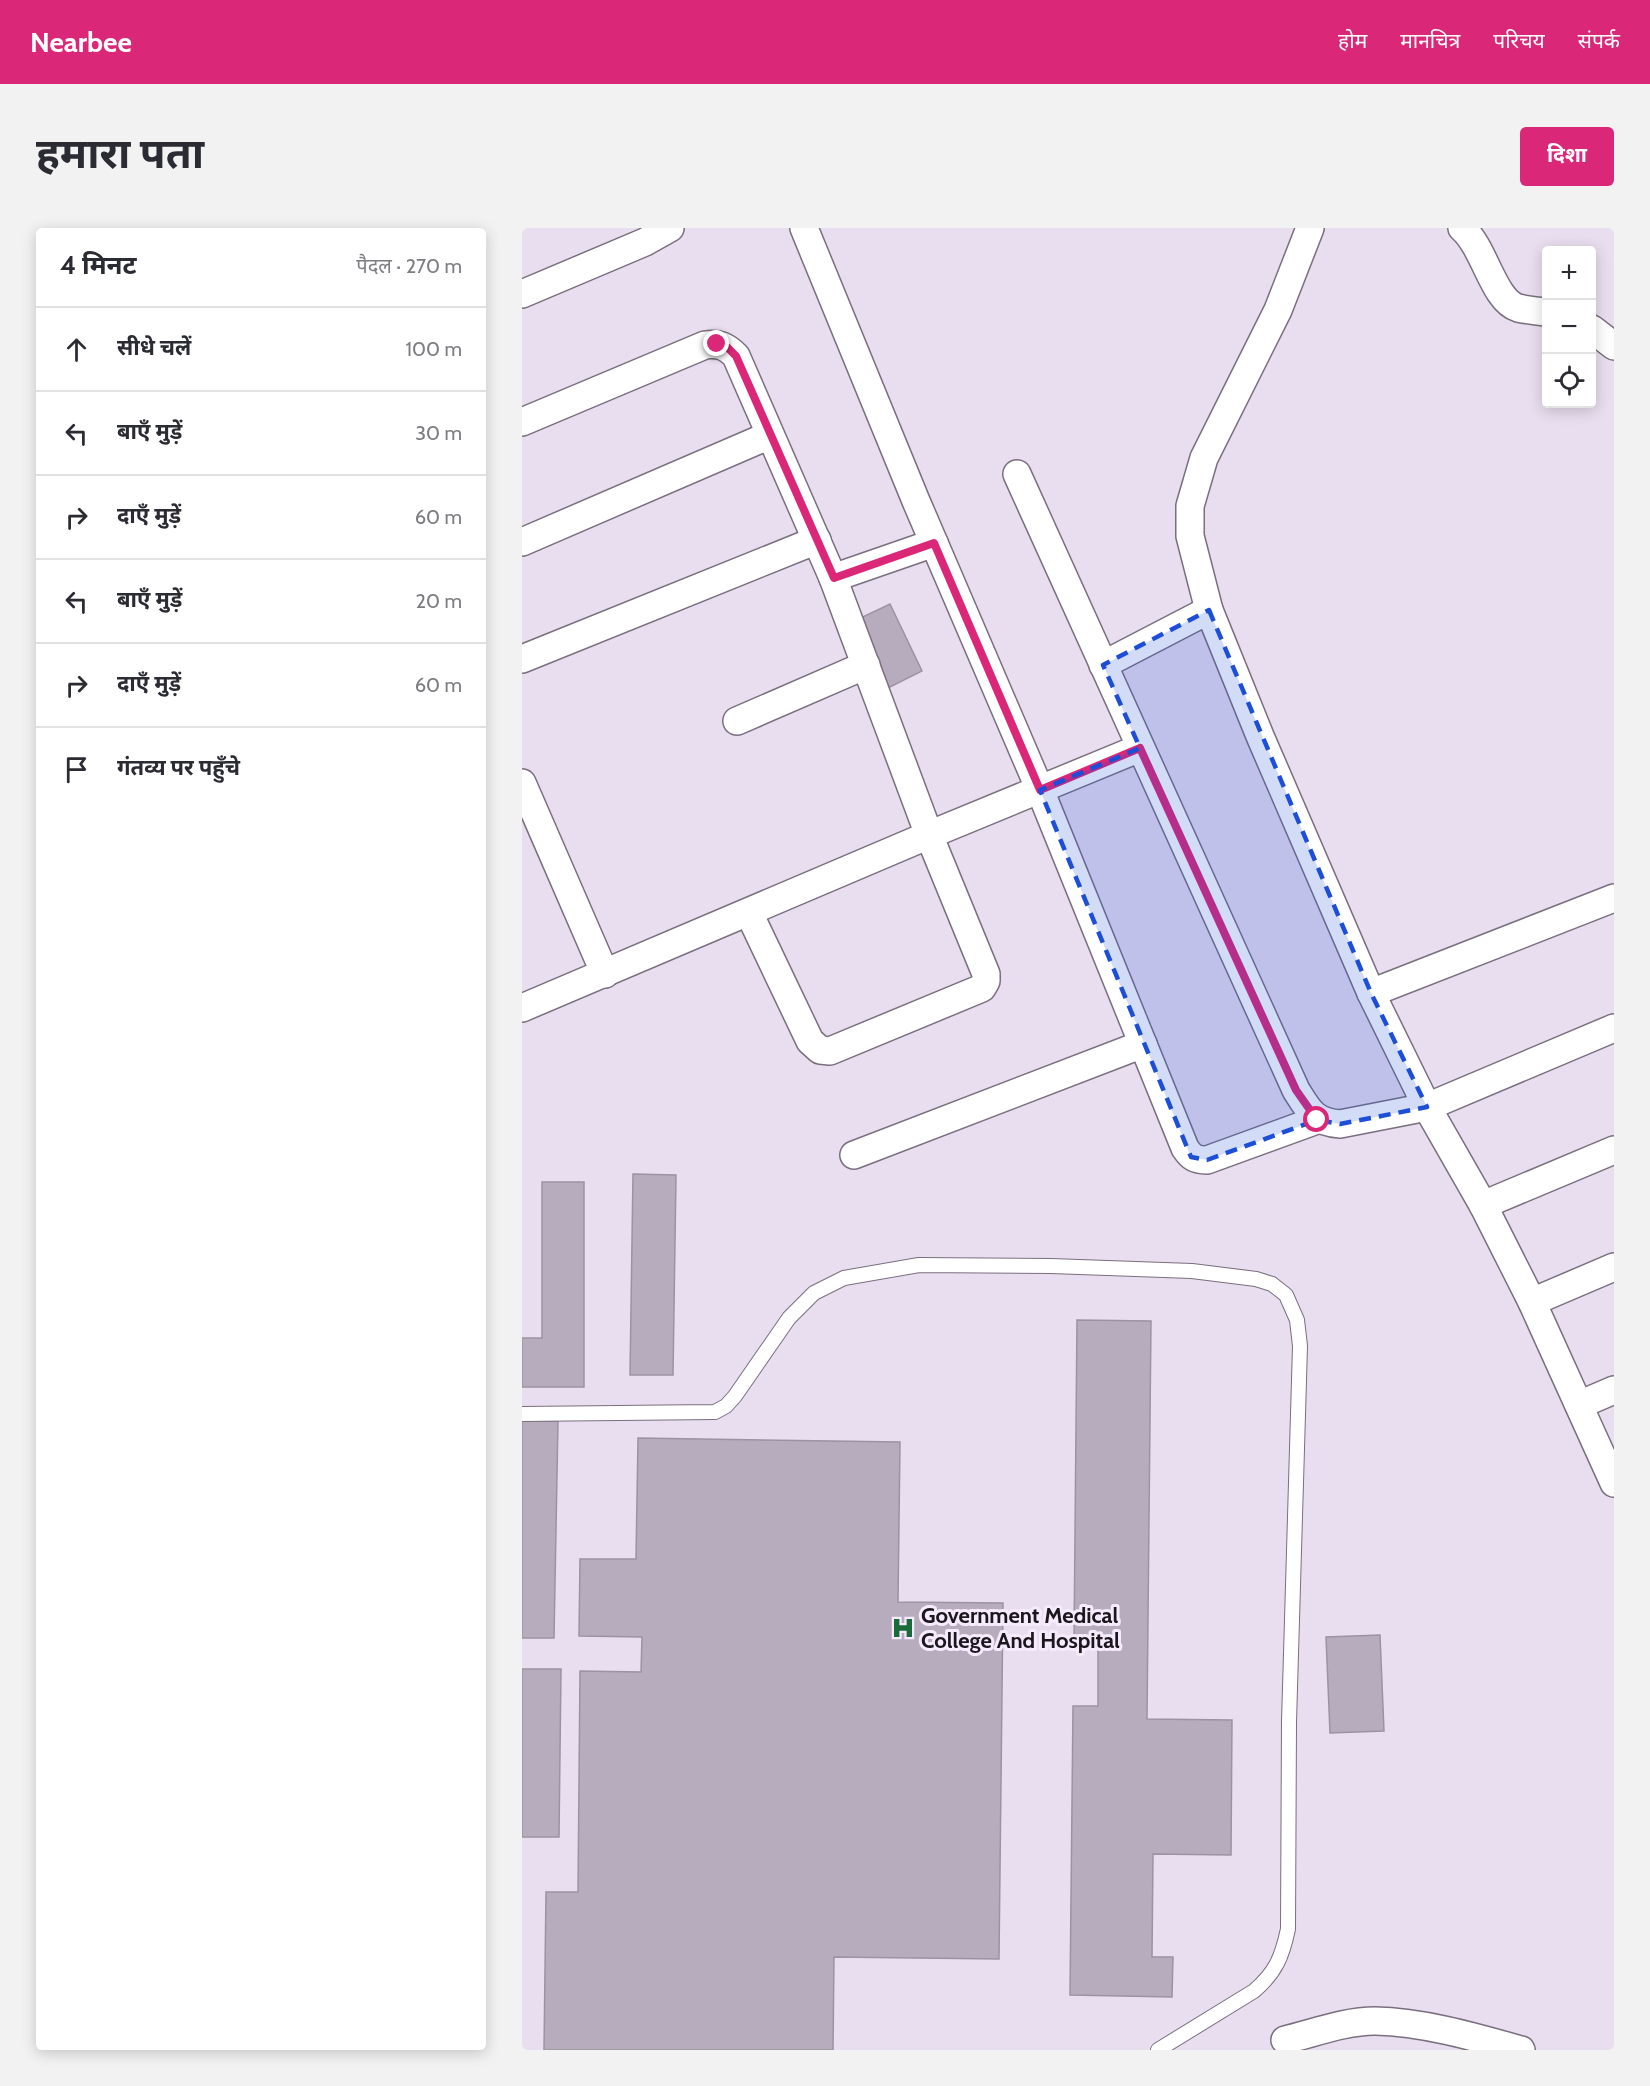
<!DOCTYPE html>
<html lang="hi">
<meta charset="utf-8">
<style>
:root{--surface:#fff;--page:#f2f2f3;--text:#2b2b33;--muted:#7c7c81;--line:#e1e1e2;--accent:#db2777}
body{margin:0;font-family:Cabin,"Noto Sans Devanagari",sans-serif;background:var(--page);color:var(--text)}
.controls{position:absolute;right:18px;top:18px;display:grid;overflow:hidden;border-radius:6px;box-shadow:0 3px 15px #0003}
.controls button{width:54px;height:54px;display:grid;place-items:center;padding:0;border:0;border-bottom:2px solid var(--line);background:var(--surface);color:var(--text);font:30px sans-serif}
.stop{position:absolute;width:18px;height:18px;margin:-14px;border:4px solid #db2777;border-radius:50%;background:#fff}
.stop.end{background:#db2777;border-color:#fff;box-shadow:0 2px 6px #0008}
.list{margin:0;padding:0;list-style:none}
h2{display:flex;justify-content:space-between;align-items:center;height:78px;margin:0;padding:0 24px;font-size:26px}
h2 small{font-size:20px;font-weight:400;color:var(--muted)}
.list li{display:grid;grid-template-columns:39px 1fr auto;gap:18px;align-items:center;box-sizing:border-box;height:84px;padding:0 24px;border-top:2px solid var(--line)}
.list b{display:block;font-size:22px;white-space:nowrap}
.list em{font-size:20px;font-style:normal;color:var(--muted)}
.icon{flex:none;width:33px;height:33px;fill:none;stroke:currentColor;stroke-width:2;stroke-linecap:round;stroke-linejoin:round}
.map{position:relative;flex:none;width:1092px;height:1822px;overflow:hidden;border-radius:6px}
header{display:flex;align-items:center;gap:36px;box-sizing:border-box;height:84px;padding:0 30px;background:var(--accent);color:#fff}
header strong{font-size:28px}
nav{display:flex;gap:33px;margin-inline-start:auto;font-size:21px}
.intro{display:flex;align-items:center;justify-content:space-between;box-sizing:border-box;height:144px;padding:0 36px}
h1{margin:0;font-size:42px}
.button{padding:15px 27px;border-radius:6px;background:var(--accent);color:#fff;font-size:21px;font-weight:700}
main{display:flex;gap:36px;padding:0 36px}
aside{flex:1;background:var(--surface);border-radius:6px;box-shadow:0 3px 15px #0003}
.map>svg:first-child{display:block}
.building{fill:#b7acbd;stroke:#9c92a2;stroke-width:1.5}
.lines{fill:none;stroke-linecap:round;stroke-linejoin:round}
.service-casing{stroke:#796f7e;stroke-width:16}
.minor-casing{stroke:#796f7e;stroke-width:30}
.service{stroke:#fff;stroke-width:14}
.minor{stroke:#fff;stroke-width:27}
.route{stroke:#db2777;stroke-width:8}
.marked{fill:#1d4ed8;fill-opacity:0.2;stroke:#1d4ed8;stroke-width:4.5;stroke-dasharray:12 8;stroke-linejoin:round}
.labels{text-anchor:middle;stroke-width:6;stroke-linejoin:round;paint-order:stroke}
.poi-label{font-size:22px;font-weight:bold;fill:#1b171d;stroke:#f6ebfd;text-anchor:start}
</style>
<header>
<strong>Nearbee</strong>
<nav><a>होम</a><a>मानचित्र</a><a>परिचय</a><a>संपर्क</a></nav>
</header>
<div class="intro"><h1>हमारा पता</h1><a class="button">दिशा</a></div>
<main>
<aside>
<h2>4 मिनट<small>पैदल · 270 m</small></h2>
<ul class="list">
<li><svg class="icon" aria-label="ahead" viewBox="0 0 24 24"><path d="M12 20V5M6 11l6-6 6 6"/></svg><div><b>सीधे चलें</b></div><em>100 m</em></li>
<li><svg class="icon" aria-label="left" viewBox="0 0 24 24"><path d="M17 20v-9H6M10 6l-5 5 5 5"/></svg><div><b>बाएँ मुड़ें</b></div><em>30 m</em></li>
<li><svg class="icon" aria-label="right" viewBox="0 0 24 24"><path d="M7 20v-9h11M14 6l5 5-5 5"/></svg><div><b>दाएँ मुड़ें</b></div><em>60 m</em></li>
<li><svg class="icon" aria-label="left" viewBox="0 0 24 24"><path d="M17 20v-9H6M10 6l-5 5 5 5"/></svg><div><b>बाएँ मुड़ें</b></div><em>20 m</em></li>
<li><svg class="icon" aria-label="right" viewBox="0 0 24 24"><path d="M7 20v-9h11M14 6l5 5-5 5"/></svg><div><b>दाएँ मुड़ें</b></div><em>60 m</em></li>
<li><svg class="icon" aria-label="arrive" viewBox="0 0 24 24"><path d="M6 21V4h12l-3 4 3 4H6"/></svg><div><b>गंतव्य पर पहुँचे</b></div></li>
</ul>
</aside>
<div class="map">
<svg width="1092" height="1822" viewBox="0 0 1092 1822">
<rect width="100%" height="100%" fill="#e9deef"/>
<g class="building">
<path d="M368,376l32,67 -38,19 -32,-68z"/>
<path d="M111,946l43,1 -3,200h-43z"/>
<path d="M20,954h42v205h-62v-49h20z"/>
<path d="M555,1092l74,1 -4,398 85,1 -1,135 -78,-1 -1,103h21l-1,40 -102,-2 3,-289h25v-65l-24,-1z"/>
<path d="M0,1192l36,1 -4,217h-32z"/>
<path d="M116,1210l262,4 -2,160 105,1 -4,356 -165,-2 -1,93h-289l2,-158h32l2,-221 61,1 1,-35 -63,-1 1,-77h56z"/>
<path d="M858,1407l4,96 -54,2 -4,-96z"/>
<path d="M0,1441h39l-2,168h-37z"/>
</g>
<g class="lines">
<g class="service-casing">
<path id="service" d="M0,1186l193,-2 11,-6 9,-10 54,-78 25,-25 30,-15 75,-13 132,1 141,5 64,8 16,5 14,11 11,25 3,26 -11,376 -1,207c-6,28 -12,43 -34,62l-96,59"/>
</g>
<g class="minor-casing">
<g id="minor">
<path d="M282,0l112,273 124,289 145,358c6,9 10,12 22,12l110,-40"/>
<path d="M788,0l-32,82 -74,148 -14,48v30l19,74 51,126 111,257 56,114 56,98 49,97 82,181"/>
<path d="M940,0c23,20 31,72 56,80 9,2 19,3 28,4"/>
<path d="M0,66l123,-52 25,-14"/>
<path d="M1070,101l22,17"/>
<path d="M0,194l183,-77c14,-2 21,1 31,11l97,222 96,257 57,139v7l-4,7 -152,63 -10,-1 -10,-9 -61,-128"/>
<path d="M495,246l279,616c13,21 18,32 44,34l87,-17 187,-79"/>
<path d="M0,314l248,-107"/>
<path d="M311,350l101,-35"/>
<path d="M0,431l295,-119"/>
<path d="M581,437l106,-55"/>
<path d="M215,493l129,-56"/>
<path d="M0,555l83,191"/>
<path d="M849,765l243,-95"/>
<path d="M0,780l407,-173 211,-87"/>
<path d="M332,927l289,-111"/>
<path d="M961,977l131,-55"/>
<path d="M1010,1074l82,-35"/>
<path d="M1057,1177l35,-15"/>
<path d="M763,1812c29,-7 60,-19 90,-19 49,1 100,16 146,29"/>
</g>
</g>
<use href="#service" class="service"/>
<use href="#minor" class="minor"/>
</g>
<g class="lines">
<path class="route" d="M195,116l10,3 9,9 98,222 100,-35 106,247 100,-42 156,342 21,30"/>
</g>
<path class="marked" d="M687,382l162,383 56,114 -87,17 -23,-4 -110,40 -16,-3 -151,-367 100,-42 -37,-83z"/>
<defs>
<g id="hospital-bare" transform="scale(1.8)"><path d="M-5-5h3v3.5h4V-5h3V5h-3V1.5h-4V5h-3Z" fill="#1b6a3a" stroke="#f6ebfd" stroke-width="2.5" paint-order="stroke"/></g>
</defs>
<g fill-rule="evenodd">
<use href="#hospital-bare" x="381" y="1400"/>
</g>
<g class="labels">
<g class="poi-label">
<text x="399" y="1395">Government Medical<tspan x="399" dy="25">College And Hospital</tspan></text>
</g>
</g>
</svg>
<div class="controls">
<button>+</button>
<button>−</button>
<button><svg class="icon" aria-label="locate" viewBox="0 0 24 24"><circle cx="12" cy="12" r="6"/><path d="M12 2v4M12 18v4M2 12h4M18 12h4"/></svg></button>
</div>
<div class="stop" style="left:795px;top:892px"></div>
<div class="stop end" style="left:195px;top:116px"></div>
</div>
</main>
